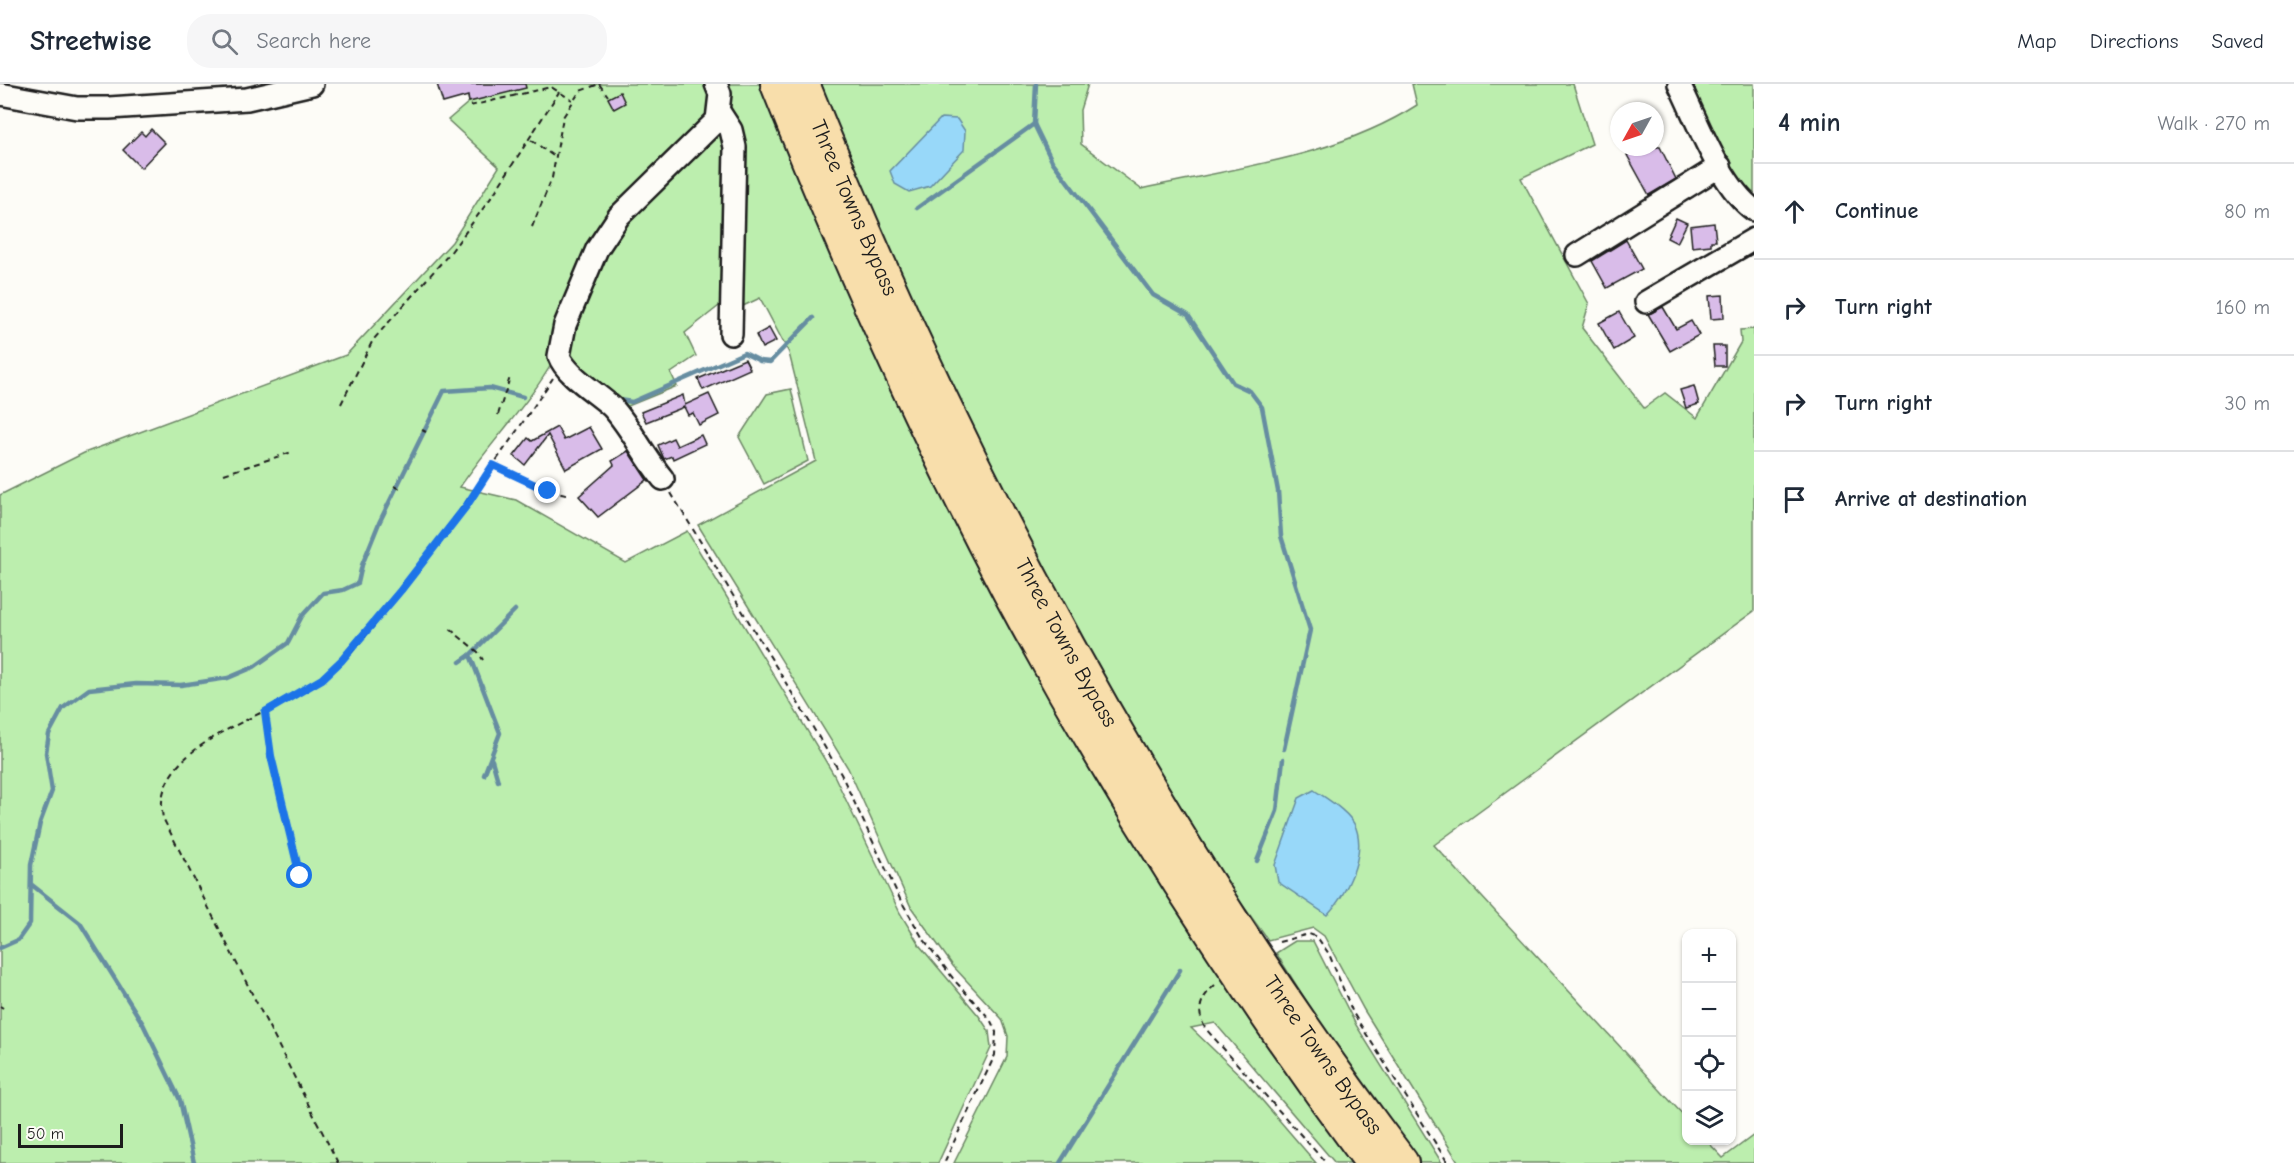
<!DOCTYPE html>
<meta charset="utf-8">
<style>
:root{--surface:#fff;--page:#f6f6f7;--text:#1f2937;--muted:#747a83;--line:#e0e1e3}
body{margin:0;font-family:"Comic Neue",sans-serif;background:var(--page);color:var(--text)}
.controls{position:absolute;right:18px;bottom:18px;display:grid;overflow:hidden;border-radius:12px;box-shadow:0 2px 4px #0004}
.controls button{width:54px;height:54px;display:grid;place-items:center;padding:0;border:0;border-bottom:2px solid var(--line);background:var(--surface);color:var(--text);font:30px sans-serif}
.compass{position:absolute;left:1610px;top:18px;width:54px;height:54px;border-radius:50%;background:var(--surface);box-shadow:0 2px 4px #0004;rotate:230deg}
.scale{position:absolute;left:18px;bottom:15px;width:105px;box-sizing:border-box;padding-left:6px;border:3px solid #1c1c1c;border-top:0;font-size:16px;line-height:21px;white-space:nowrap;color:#1c1c1c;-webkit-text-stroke:4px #fdfcf7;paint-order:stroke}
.stop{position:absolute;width:18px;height:18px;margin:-14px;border:4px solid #1a73e8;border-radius:50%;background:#fff}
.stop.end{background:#1a73e8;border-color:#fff;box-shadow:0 2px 6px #0008}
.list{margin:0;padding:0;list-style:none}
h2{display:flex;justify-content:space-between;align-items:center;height:78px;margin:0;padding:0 24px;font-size:26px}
h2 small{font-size:20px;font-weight:400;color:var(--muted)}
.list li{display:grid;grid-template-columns:39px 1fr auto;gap:18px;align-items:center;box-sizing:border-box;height:96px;padding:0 24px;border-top:2px solid var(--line)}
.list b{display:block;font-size:22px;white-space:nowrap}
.list em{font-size:20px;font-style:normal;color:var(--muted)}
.icon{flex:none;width:33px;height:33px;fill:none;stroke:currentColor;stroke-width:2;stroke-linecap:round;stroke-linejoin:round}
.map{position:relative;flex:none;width:1754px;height:1079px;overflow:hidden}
header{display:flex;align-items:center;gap:36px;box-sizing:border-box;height:84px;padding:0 30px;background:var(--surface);border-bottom:2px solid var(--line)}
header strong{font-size:28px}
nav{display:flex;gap:33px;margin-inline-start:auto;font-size:21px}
.search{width:420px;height:54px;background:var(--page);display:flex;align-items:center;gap:15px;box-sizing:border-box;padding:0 21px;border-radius:24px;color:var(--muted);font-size:22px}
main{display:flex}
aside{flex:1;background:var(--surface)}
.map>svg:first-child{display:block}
.green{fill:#bceeae;stroke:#6c8565;stroke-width:1.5}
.water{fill:#98d8f9;stroke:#668da1;stroke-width:1.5}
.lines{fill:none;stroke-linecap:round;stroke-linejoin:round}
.stream{stroke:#668da1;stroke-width:4.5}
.building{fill:#d9bce9;stroke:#1c1c1c;stroke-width:1.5}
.minor-casing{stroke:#1c1c1c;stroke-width:26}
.highway-casing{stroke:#1c1c1c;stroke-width:36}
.path{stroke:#1c1c1c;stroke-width:2;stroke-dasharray:6 4.5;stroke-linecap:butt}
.minor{stroke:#fdfcf7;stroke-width:21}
.highway{stroke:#f8deab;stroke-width:32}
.route{stroke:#1a73e8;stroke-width:8}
.labels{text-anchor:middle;stroke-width:4.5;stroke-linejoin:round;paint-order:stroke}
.street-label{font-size:22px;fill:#1c1c1c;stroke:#fdfcf7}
</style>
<header>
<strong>Streetwise</strong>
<div class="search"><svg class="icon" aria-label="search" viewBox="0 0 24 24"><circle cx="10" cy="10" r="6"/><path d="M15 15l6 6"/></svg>Search here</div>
<nav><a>Map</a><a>Directions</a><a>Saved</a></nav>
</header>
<main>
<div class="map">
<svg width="1754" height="1079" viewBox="0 0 1754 1079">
<rect width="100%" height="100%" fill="#fdfcf7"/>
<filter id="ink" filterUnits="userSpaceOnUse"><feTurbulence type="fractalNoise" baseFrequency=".0167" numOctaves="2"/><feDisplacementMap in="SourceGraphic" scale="12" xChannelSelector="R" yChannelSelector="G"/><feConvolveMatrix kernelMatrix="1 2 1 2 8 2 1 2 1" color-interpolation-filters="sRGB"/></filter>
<g filter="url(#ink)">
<g class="green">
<path d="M465,0h242l4,5 -1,30 -100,97 -55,142c-26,46 -65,85 -95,129l56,13 110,63 61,-32 147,244 66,138 20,33 59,70 10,15 2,17 -53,115h-938v-668l84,-42 262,-98 106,-113 47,-75 -51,-47 21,-18z"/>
<path d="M721,0h42l31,85 81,183 483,811h-23l-120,-140 -24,5 51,49 74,86h-362l53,-106 1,-21 -6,-17 -49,-53 -42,-59 -63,-139 -150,-243 118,-64 -27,-108 -29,-55 -17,8 -1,-150 -13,-44v-12z"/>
<path d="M818,0h270l-8,26 1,34 60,45c93,-21 195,-32 276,-84l-5,-21h161l19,60 -71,34 68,126 -7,24 62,80 21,-15 32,25 44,-76 -1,-12 14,-1v282l-320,234 252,273v22l21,1 16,17 31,-23v28h-295l-95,-153 -40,-74 -11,-8 -45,12 -48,-66 -129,-213 -141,-279 -63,-135z"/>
<path d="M1688,0h66v116l-26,-33z"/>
<path d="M721,45l4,3 -1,170 -39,31 11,23 -25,17 6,13 -56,23 -53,-47 10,-56 23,-47 34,-48z"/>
<path d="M791,305l17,72 -44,23 -25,-47 28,-43z"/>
<path d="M1295,857h18l43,84 86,138h-24l-65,-88 -77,-122z"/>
</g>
<g class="water">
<path d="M941,34l16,1 8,12 -1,19 -34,36 -21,6 -14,-8 -5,-13z"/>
<path d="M1314,706c13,9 37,23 42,38 10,28 -10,67 -29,87l-49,-33 -3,-17 24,-67z"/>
</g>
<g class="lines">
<g class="stream">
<path d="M1036,0l-2,40 18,37 101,134 35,20 45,68 17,8 12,16 16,84 3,45 29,94 -26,119"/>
<path d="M917,124l117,-84"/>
<path d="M582,286l28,22"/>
<path d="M619,316l13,2 112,-49 16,8 10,1 43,-44"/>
<path d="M470,571l30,78 -16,42"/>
<path d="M460,578l10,-7 45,-45"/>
<path d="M492,676l6,21"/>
<path d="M1257,777l20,-50 6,-52"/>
<path d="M32,801l48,38 63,101 37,76 14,63"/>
<path d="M0,864l18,-8 12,-17 1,-58 9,-42 12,-32 -6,-38 3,-19 14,-26 26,-19 47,-5 45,1 47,-7 26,-11 34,-24 14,-27 21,-23 20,-3 15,-7 4,-18 17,-42 65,-132 46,-3 33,9"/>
<path d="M1060,1079l120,-193"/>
</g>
</g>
<g class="building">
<path d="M437,0h88l1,4 -57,14 -1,-6 -25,7z"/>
<path d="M620,8l5,11 -11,6 -6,-11z"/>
<path d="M151,45l14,14 -24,25 -18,-18 18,-18 4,4z"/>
<path d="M1643,63h17l16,32 -27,16 -22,-40z"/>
<path d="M1676,134l11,5 -10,20 -10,-5z"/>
<path d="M1714,139l2,18h-5v4l-19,2 -2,-21z"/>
<path d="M1626,156l16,29 -35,19 -15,-27z"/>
<path d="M1723,211l1,23 -13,1 -2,-23z"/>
<path d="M1663,223l13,22 15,-8 8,14 -29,16 -22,-37z"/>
<path d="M1619,228l15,26 -20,12 -15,-27z"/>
<path d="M769,244l7,13 -14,7 -6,-13z"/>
<path d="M1713,262h12v20h-10z"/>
<path d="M745,275l5,10 -47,21 -5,-11z"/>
<path d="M1694,302l5,18 -13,4 -6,-18z"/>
<path d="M709,310l10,21 -20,10 -6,-12 -5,2 -4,-8 -38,15 -5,-10 42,-17 2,10z"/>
<path d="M557,343l7,13 25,-13 13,22 -36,20 -18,-34 -23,30 -11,-9 14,-18 4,3z"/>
<path d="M701,351l4,9 -32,15 -1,-3 -8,3 -6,-14 15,-7 4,8z"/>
<path d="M628,367l19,29 -49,37 -19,-21 35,-31 -2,-4z"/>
</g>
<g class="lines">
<g class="minor-casing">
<g id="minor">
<path d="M1679,0c18,36 42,103 75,126"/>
<path d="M0,10l77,14h32l138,-9 65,-15"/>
<path d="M720,29l11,17 4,17 -4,187"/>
<path d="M1577,171l143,-89"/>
<path d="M1646,218l108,-63"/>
<path d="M663,395c-19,-23 -31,-50 -51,-72 -15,-14 -46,-32 -53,-51l6,-31 32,-76 22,-33 98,-96 3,-26 -4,-10"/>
</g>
</g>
<g class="highway-casing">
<g id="highway">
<path d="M777,0c69,173 145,344 232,508 106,198 229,391 363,571"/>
<path id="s1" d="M803,0c154,382 350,750 599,1079"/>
</g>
</g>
<g class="path">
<path d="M599,0l9,12"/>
<path d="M470,22l81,-19 21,13"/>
<path d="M531,56l25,18"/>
<path d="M532,143l20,-49 11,-61 17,-26 19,-7"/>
<path d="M341,320l32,-64 77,-87 43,-58 66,-103"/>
<path d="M498,331l12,-38"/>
<path d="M422,346l4,2"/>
<path d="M493,381l55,26 22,5"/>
<path d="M224,390l68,-22"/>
<path d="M394,402l7,3"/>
<path d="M671,409l170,281 59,125 22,38 33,44 35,38 6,13 -1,23 -51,108"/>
<path d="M450,545l28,23 5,8"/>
<path d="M265,628l6,44 29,120"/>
<path d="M1279,858l30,-8 8,3 12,17 24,59 95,150"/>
<path d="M1215,901c-15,13 -19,26 -10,43l121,135"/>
<path d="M0,922l3,2"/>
<path d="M338,1079l-175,-345c-15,-77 115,-102 160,-140 34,-28 60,-65 87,-100 50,-65 97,-132 143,-200"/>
</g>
<use href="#minor" class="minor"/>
<use href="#highway" class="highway"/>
</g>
</g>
<g class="lines" filter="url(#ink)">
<path class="route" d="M300,792l-29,-120 -6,-44 57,-33 20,-19 59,-70 66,-85 26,-40 55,26"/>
</g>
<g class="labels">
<g class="street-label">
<text dy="8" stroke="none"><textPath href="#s1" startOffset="134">Three Towns Bypass</textPath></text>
<text dy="8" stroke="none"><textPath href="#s1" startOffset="618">Three Towns Bypass</textPath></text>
<text dy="8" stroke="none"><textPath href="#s1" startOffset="1104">Three Towns Bypass</textPath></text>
</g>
</g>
</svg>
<div class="controls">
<button>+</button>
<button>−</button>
<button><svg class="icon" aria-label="locate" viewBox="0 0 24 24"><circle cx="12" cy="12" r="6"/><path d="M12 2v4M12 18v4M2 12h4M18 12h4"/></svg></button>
<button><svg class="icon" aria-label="layers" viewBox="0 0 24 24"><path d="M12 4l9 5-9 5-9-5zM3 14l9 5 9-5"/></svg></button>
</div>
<svg class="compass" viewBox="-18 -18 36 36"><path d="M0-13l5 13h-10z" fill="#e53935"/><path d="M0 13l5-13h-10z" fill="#747a83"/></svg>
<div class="scale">50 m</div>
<div class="stop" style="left:300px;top:792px"></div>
<div class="stop end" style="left:548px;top:407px"></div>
</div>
<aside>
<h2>4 min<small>Walk · 270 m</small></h2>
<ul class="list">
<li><svg class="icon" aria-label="ahead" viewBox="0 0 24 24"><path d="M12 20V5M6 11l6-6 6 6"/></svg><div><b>Continue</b></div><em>80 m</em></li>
<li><svg class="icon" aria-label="right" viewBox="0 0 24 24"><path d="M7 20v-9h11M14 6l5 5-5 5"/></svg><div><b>Turn right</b></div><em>160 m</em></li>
<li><svg class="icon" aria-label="right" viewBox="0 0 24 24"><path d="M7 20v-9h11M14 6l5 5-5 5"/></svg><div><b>Turn right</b></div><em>30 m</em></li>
<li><svg class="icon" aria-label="arrive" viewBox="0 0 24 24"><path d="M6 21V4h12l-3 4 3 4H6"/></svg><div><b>Arrive at destination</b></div></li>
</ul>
</aside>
</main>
